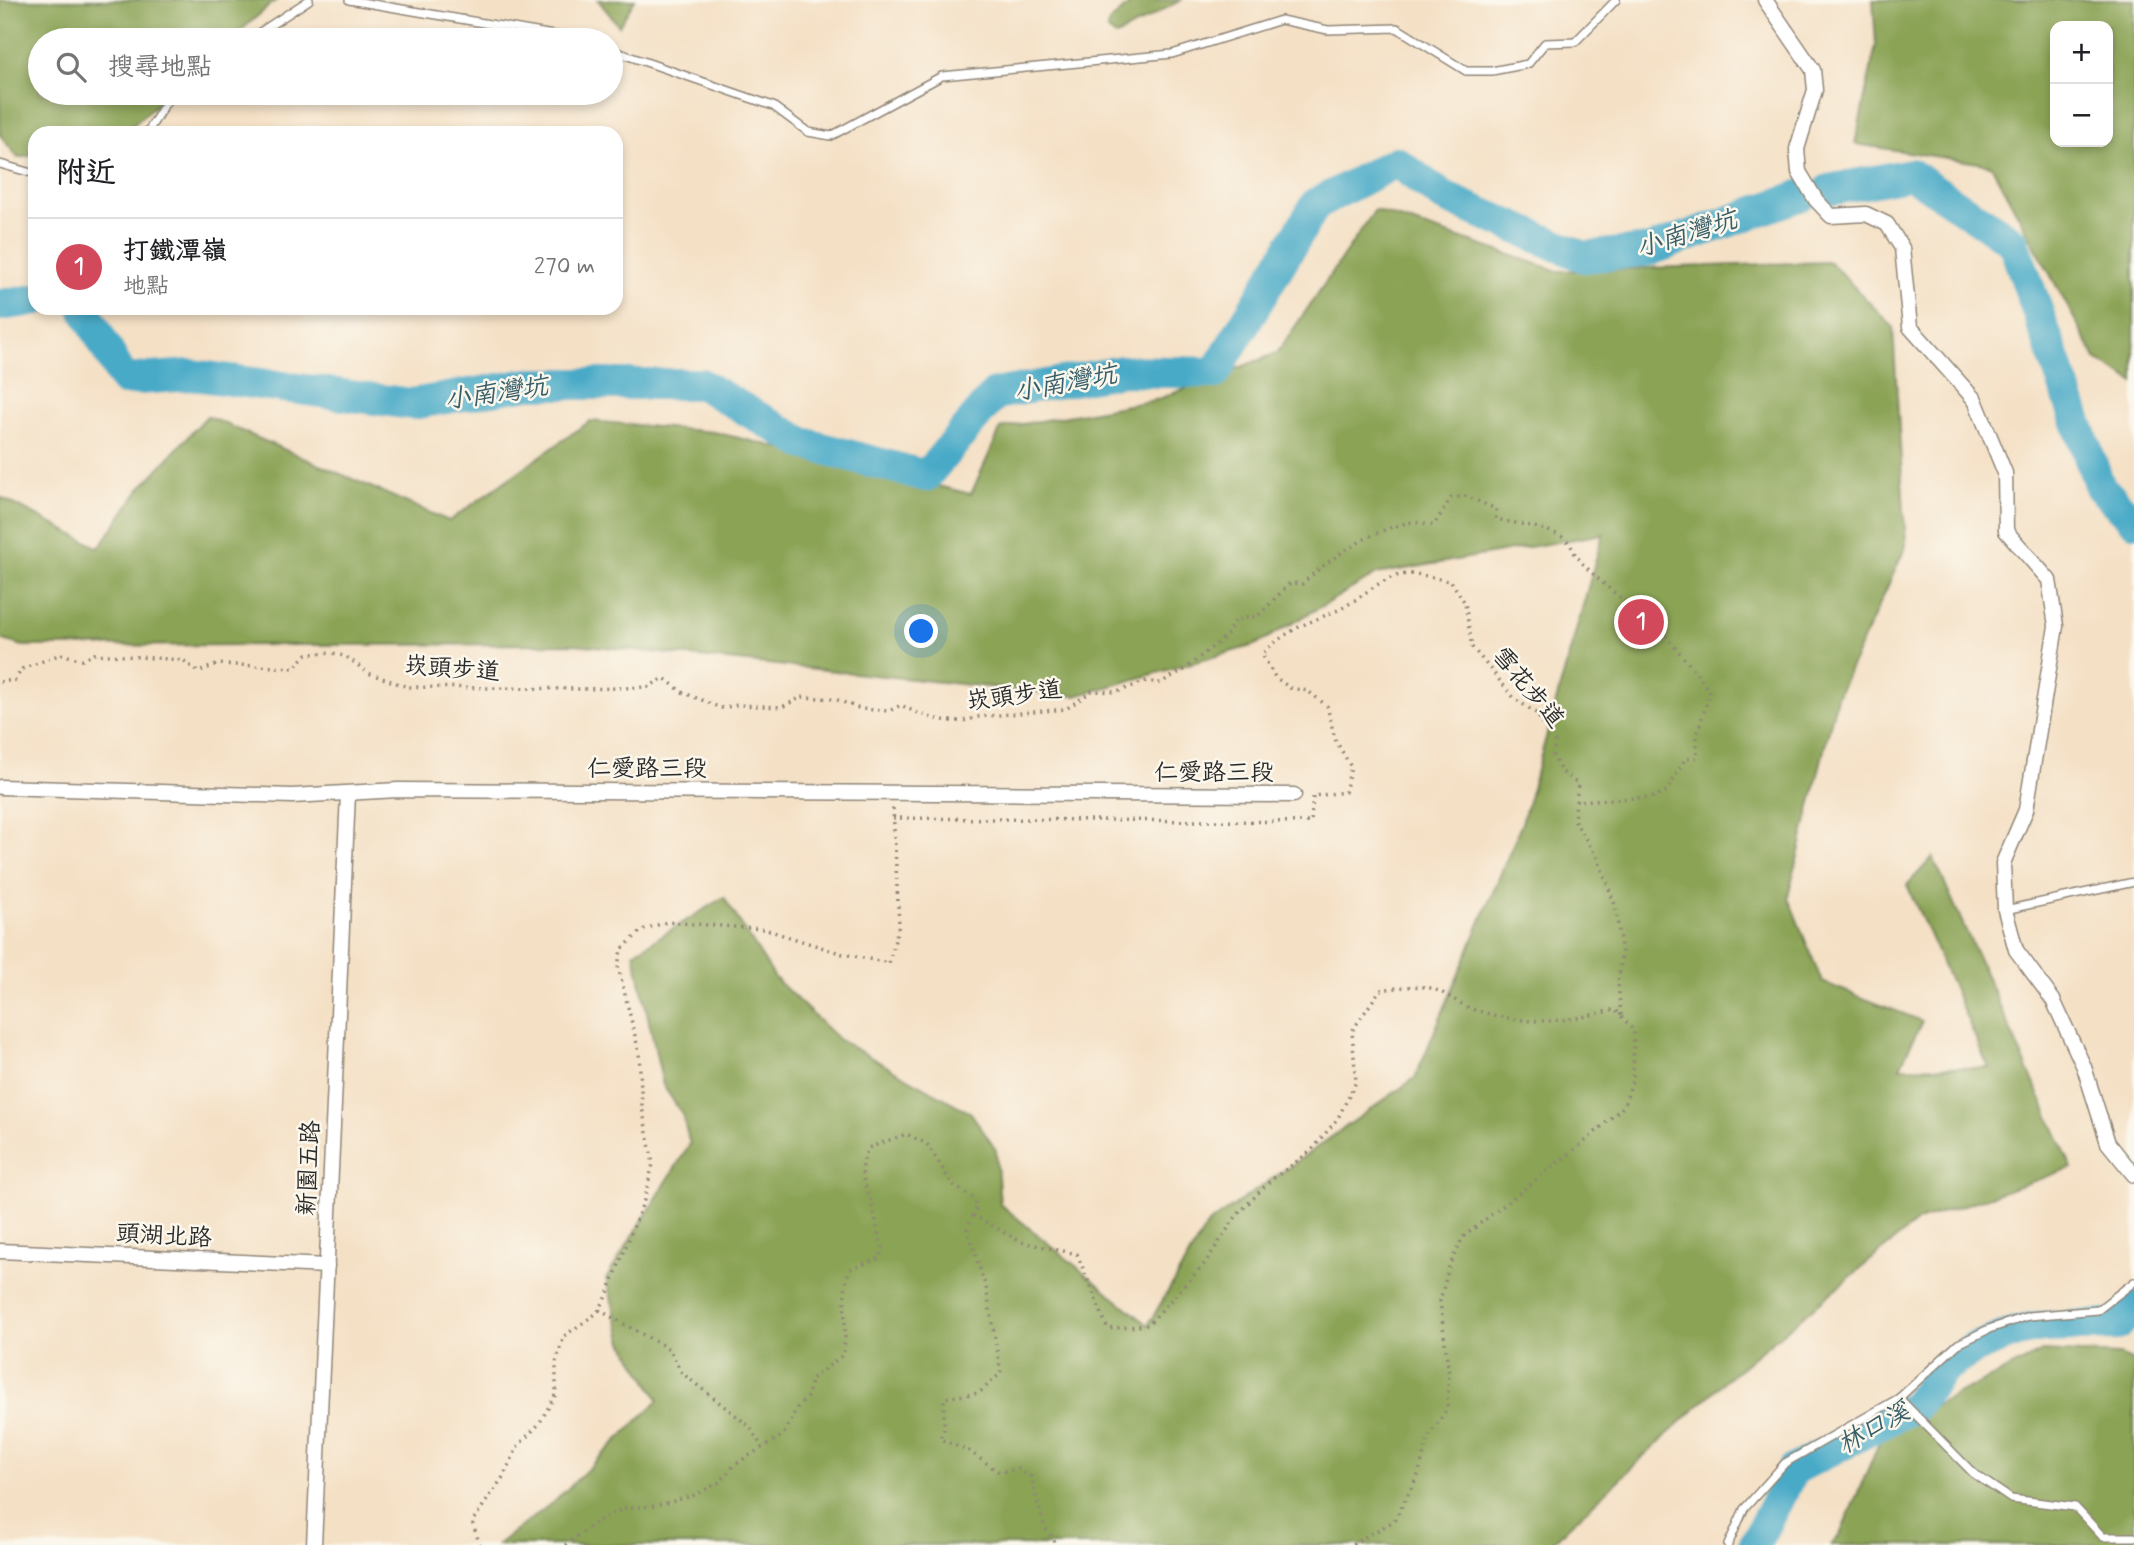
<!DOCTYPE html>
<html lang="zh-TW">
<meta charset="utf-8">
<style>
:root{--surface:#fff;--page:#f2f2f2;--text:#202124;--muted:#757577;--line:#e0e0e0;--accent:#d1495b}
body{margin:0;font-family:Mynerve,"LXGW WenKai TC",sans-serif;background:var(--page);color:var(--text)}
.controls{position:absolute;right:21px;top:21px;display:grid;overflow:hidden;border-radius:14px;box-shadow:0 4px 10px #0003}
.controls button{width:63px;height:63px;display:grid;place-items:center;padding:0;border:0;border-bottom:2px solid var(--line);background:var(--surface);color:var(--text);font:35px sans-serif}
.you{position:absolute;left:922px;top:632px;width:24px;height:24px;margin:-18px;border:5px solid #fff;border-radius:50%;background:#1a73e8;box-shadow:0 0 0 10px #1a73e833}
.badge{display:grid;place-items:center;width:46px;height:46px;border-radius:50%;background:var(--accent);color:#fff;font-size:23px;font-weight:700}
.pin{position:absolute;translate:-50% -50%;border:4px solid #fff;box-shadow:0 2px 7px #0006}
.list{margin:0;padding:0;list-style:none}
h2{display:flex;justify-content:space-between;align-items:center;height:91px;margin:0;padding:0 28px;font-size:30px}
h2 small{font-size:23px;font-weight:400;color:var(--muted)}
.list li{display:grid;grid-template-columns:46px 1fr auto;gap:21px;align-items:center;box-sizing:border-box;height:98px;padding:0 28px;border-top:2px solid var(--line)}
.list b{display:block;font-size:26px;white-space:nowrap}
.list p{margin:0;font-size:23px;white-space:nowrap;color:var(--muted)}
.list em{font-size:23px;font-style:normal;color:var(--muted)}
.icon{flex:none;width:38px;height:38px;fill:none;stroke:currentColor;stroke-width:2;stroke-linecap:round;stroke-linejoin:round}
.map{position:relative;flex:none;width:2134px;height:1545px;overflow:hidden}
.search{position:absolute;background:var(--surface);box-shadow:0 4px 10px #0003;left:28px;top:28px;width:595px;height:77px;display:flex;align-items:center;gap:18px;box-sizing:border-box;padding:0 24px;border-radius:38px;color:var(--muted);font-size:26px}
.panel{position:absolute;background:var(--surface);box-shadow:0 4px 10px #0003;left:28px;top:126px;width:595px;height:189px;border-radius:21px}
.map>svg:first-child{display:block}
.forest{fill:#8aa354;stroke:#5a6740;stroke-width:2;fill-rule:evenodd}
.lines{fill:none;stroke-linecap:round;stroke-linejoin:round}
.river{stroke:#48aac7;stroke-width:32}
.lane-casing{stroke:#908678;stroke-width:10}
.street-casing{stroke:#908678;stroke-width:17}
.path{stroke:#908678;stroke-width:3.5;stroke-dasharray:2 5;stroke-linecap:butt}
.lane{stroke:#fff;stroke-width:7}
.street{stroke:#fff;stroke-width:14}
.labels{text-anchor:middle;stroke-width:5;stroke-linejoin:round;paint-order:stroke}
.street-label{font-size:24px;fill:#2b2b2b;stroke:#fbf7ec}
.water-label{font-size:26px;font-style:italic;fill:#375e69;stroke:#fbf7ec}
</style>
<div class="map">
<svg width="2134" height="1545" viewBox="0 0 2134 1545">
<rect width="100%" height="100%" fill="#fbf7ec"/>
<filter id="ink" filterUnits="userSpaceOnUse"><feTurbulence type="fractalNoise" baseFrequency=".0143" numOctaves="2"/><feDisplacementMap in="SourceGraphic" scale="14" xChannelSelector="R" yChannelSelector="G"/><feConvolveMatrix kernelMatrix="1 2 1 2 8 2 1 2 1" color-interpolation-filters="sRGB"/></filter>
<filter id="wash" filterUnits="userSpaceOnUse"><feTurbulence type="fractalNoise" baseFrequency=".00686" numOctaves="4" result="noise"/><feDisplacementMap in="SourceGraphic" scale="28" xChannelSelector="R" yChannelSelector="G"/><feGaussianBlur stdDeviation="1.57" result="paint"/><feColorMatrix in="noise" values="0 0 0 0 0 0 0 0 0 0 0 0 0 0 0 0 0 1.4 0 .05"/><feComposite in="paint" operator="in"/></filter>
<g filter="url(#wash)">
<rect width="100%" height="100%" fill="#f4e0c5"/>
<g class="forest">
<path d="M0,0h276l-46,40h-190v53h130l-46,40h-89v22l-17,3 -18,-23z"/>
<path d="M598,0h37l-16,26z"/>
<path d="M1135,0h46l-65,36 -8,-6v-7z"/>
<path d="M1873,0h261v382l-38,-23 -105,-194 -136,-21 21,-99zM2108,26v116h-53v-116z"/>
<path d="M1375,210l183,61 272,-9 63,65 13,219 -69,151 -49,200 34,85 100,39 -22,46 89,1 -82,-183 26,-28 139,311 -154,53 -191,158 -178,166h-1052l60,-46 102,-99 -36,-58 -17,-63 84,-135 -8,-30 -19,-29 -29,-132 90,-56 51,81 63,61 133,74 25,37 4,54 148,121 60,-101 207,-146 107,-255 81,-289 -226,40 -122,71 -179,51 -502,-52 -551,2 -23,-7v-142l99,51 40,-58 68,-74 242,105 141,-100 124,11 257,62 30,-66 155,-28 121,-47z"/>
<path d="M2044,1351l75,4 15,6v184h-303l9,-10 44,-104z"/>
</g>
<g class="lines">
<g class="river">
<path d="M1829,190l82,-16 102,68 87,245 34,34"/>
<path d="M0,305l35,-5"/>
<path d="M84,308l40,72 68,-5 220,29 116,-20h173l102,59 123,33 69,-82 127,-23 93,2 101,-169 80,-42 48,35 140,60 66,-7 152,-55"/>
<path d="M1754,1545l39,-75 122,-64 29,-38 31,-20 41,-16 26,-5 76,-2 16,-19"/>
</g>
</g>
</g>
<g filter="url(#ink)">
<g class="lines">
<g class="lane-casing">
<g id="lane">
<path d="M349,0l234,40"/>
<path d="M248,40l61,-40"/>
<path d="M611,50l162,56 35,26 23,4 111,-60 230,-22 109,-34 47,10 69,-2 69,43h26l36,-7 17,-21 30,-1 41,-42"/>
<path d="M147,133l25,-40"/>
<path d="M0,164l35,10"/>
<path d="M2005,910l129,-28"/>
<path d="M1899,1398l74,75 38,26 64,8 28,30h31"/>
<path d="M1728,1545l16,-36 41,-46 114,-65 59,-54 31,-15 40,-13 69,-6 36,-28"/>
</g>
</g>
<g class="street-casing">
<g id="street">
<path d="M1765,0l48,70 2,20 -18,59 2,23 17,28 15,16 35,-2 21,10 15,24 8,79 65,73 30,73 1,58 43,49 7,46 -30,184 -23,53 2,47 11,40 37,50 31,67 24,76 26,32"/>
<path d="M0,787l292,9 106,-6 896,5"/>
<path d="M0,1251l327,15"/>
<path d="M314,1545l34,-751"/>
</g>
</g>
<g class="path">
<path d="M0,682l15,-2 7,-11 39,-15 21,6 12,-6 89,6 15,12 20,-8 76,4 13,-14 26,-1 14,4 21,16 40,14 178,2 62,-2 16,-9 18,14 39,16 17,-3 44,2 20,-10 33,2 26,10 28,2 12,-6c22,12 53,22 76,12l89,-8 26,-18 25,1 29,-11 14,2 24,-13 42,-34 9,-16 23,-4 32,-33 12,1c28,-26 66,-52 105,-61 8,-2 19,1 27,2l17,-27 15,-2 30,13v10c20,5 51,8 68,19 9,7 8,14 15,21 13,16 53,52 72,55 16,29 42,50 59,79l-13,41v24l-12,1 -18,32 -14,6 -77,4"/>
<path d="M893,818l418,4 2,-26 32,-4 6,-25 -16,-28 -8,-33 -19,-15 -18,-3 -15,-11 -13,-23c28,-26 41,-29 74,-43 25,-11 43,-35 72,-37 14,-1 30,6 43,7l14,22 7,44 43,52 21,14 19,29 -2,14 8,15 17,13 -4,36 24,39 17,46 7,48 -4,30 3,32"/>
<path d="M973,1215l48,27 56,12 31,75 40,-4 57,-62 32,-48 33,-34 41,-30 27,-33 18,-36 -4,-51 28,-41c16,-2 39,-6 54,-1 13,5 25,15 38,20 54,17 90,15 143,0l19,22 -1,47 -9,28 -35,32 -126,99 -14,30 -9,34 9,74 -2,34 -19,29 -10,37 -24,46 -43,24"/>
<path d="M599,1310l70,39 13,24 67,53 13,21"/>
<path d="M480,1545l-8,-23 31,-45 15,-31 21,-22 17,-30v-32l8,-26 33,-23 9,-15 38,-98 9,-36 -11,-57 -3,-55 -21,-86 3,-16 21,-20 25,-8 97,7 79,25 46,9 10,-38 -6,-117"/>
<path d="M565,1545l31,-23 28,-14 31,-2 40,-11 25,-13 14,-17 49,-30 14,-27 11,-12 3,-17 32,-24c6,-30 -4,-58 7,-86l30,-11 3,-11c-7,-14 -6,-25 -10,-39 -7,-26 -17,-31 -5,-60l38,-14 21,10 26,41 20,13 4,9 -10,21 19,60 15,85 -22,20 -35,5v31l-4,10 29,12 30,21 19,-3 13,8 13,49 13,19"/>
</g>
<use href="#lane" class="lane"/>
<use href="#street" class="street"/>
</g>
</g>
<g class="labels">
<g class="street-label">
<text transform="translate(452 668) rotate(4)" y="8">崁頭步道</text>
<text transform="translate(1529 687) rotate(50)" y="8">雪花步道</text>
<text transform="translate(1014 695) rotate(-8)" y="8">崁頭步道</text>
<text x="647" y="776">仁愛路三段</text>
<text x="1214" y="780">仁愛路三段</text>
<text transform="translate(308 1168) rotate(-87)" y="8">新園五路</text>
<text transform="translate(164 1235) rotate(3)" y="8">頭湖北路</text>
</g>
<g class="water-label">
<text transform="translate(1686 233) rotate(-17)" y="9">小南灣坑</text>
<text transform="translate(1065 382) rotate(-10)" y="9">小南灣坑</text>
<text transform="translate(496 392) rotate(-8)" y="9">小南灣坑</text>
<text transform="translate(1873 1427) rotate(-29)" y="9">林口溪</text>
</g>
</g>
</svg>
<div class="controls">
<button>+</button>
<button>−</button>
</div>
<div class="you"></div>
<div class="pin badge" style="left:1641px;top:622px">1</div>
<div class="search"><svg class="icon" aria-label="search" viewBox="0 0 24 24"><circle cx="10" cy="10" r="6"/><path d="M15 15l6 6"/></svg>搜尋地點</div>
<section class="panel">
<h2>附近<small></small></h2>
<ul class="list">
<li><span class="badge">1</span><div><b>打鐵潭嶺</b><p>地點</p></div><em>270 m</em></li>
</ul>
</section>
</div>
